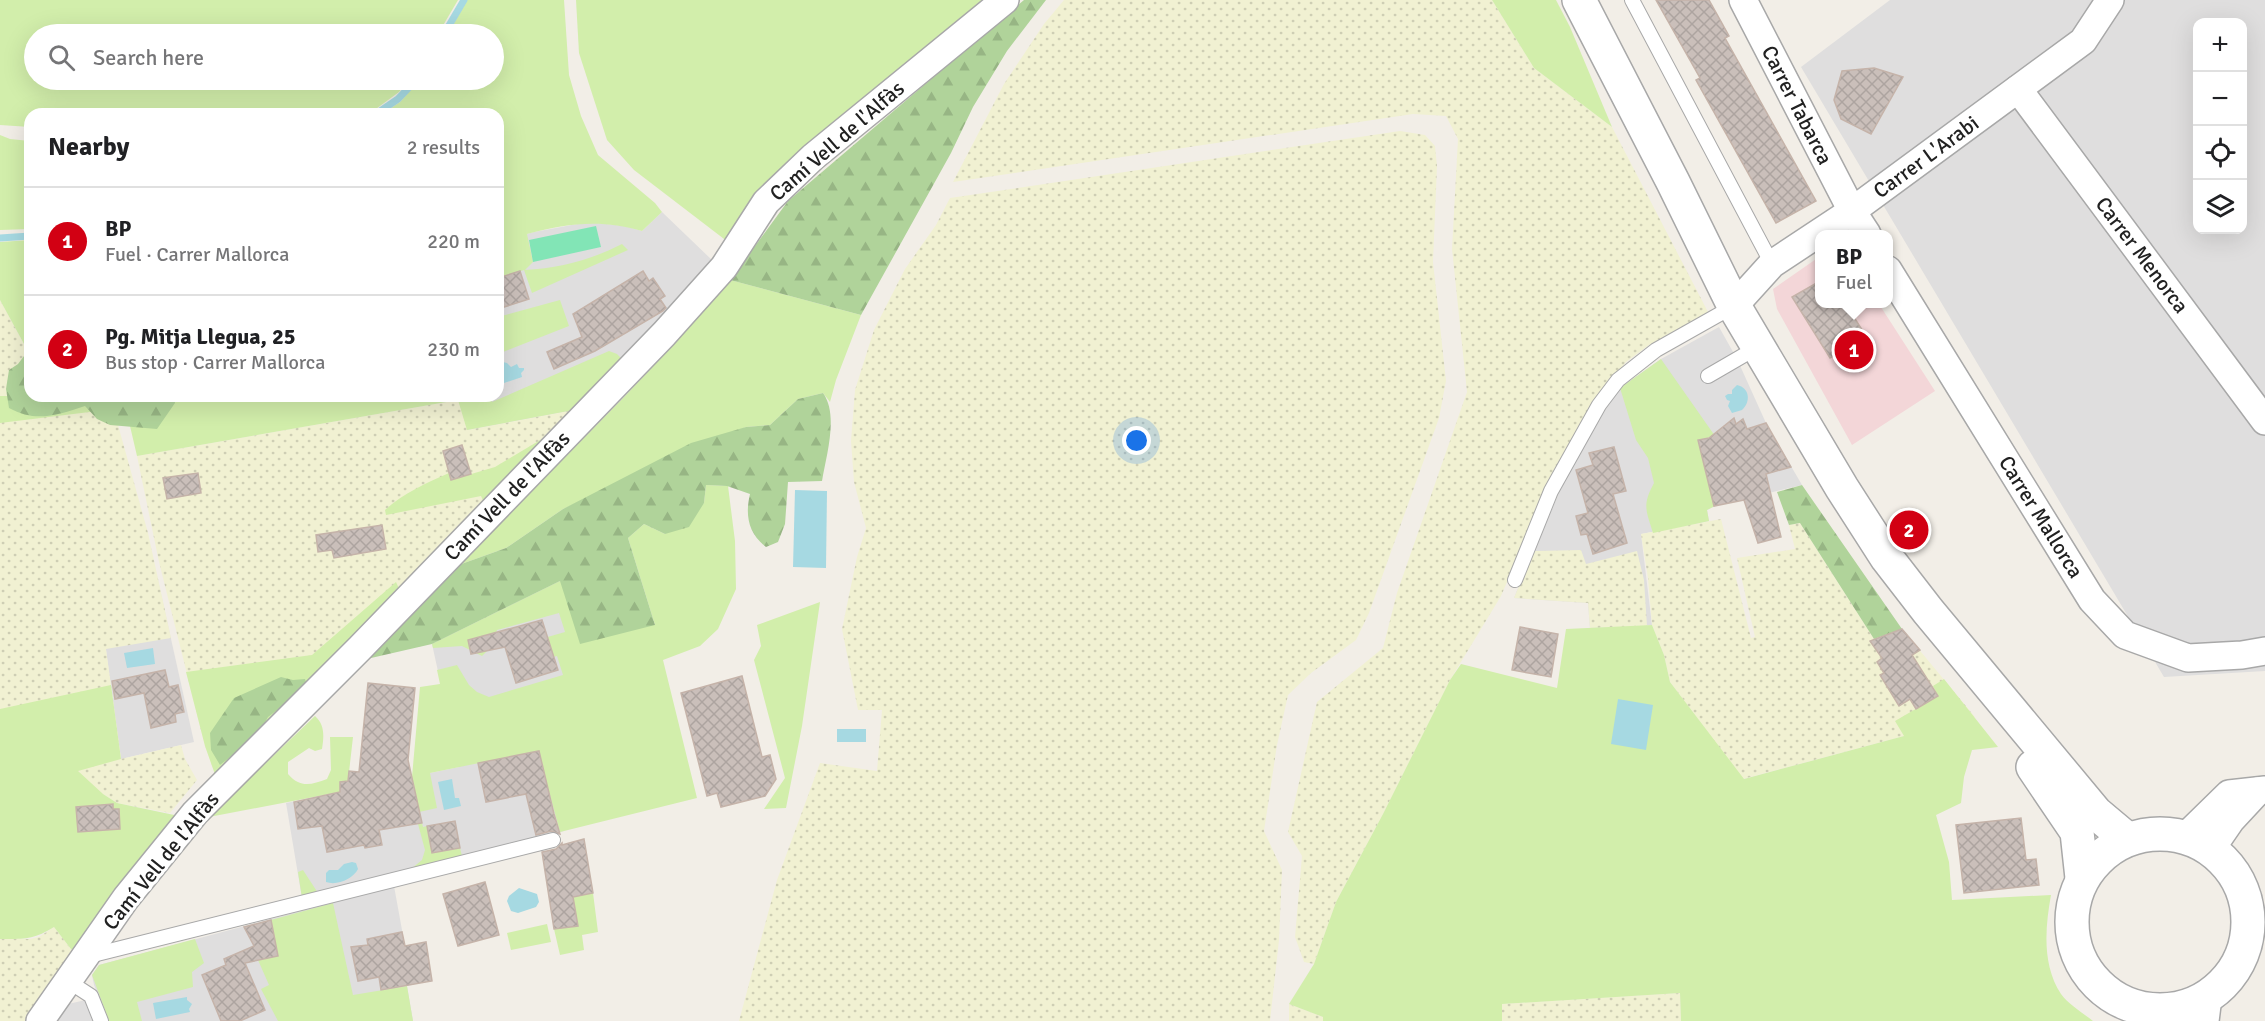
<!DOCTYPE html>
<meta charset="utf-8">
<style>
:root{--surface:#fff;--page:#f6f6f6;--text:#202124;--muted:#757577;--line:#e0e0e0;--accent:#d20013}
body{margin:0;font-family:Signika,sans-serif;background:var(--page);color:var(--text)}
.controls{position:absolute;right:18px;top:18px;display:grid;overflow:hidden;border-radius:12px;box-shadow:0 6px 24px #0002}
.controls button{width:54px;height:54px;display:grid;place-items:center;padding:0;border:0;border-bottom:2px solid var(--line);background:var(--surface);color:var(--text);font:30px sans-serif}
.you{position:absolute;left:1137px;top:441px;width:21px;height:21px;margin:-15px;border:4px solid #fff;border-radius:50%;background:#1a73e8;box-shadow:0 0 0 9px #1a73e833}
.badge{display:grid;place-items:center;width:39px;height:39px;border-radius:50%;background:var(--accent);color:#fff;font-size:20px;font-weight:700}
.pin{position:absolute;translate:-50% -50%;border:3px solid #fff;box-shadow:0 2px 6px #0006}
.popup{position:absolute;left:1815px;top:230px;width:78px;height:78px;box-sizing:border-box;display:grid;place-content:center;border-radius:12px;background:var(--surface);filter:drop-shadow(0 2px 4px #0005);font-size:20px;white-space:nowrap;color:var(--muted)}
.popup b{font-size:22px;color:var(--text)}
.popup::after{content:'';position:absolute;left:50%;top:100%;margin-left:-12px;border:12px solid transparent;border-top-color:var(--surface)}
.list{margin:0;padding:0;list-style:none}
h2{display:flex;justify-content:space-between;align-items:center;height:78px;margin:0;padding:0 24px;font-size:26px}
h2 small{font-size:20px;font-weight:400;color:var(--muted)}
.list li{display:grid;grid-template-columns:39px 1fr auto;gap:18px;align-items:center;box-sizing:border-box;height:108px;padding:0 24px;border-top:2px solid var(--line)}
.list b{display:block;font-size:22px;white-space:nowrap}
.list p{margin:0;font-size:20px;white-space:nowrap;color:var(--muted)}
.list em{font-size:20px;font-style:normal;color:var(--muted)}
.icon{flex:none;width:33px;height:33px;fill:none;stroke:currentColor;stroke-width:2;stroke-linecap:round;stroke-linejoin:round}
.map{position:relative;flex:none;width:2265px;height:1021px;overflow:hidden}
.search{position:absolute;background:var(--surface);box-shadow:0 6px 24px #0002;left:24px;top:24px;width:480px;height:66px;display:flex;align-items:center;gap:15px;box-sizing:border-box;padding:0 21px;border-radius:33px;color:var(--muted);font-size:22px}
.panel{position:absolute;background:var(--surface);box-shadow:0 6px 24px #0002;left:24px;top:108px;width:480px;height:294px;border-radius:18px}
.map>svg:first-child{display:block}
.residential{fill:#dfdede;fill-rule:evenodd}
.commercial{fill:#f3d6d8}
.farmland{fill:url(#farmland-dots)}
.grass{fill:#d2eeab}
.forest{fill:url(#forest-firs)}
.pitch{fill:#82e5b6}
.water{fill:#a6d9e2}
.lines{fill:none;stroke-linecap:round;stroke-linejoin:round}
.stream{stroke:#a6d9e2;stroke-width:7}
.building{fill:url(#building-cross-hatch);stroke:#c5b3a9;stroke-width:1.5}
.service-casing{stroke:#a8a8a8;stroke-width:16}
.minor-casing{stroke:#a8a8a8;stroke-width:30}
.tertiary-casing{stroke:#a8a8a8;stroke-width:36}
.service{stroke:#fff;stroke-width:14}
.minor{stroke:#fff;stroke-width:27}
.tertiary{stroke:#fff;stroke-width:33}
.labels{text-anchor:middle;stroke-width:6;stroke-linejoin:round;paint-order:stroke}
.street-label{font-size:21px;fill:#212121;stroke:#fff}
</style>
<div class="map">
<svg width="2265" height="1021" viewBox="0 0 2265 1021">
<defs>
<pattern id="farmland-dots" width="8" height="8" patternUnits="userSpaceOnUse" patternTransform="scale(1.5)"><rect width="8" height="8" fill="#f1f1d2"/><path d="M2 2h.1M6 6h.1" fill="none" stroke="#ceceb4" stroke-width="1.8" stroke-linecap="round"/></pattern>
<pattern id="forest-firs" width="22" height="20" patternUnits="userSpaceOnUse" patternTransform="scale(1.5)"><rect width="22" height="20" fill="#b0d39a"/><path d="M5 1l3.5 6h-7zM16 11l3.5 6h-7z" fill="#97b584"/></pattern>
<pattern id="building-cross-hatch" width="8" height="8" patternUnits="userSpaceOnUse" patternTransform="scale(1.5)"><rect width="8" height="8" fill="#cabfba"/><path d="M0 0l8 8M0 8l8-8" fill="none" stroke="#ada4a0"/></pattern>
</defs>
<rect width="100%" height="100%" fill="#f2eee7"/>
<g class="residential">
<path d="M1890,0h375v671l-101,6 -363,-610zM2198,22h44v208h-44z"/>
<path d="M662,212l51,49 -134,148 -112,21 -10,-34h41v-154l36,-10 54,-10 37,4 17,5z"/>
<path d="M1719,327l18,32 29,64 36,62 -87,21 -8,4 2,11 -68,13 11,91 -62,3 -2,-25 -74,-5 53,-124 41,-70 12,-16 41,-29z"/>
<path d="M157,576l37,166 -73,17 -24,-174z"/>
<path d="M560,581l48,154 -44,96 -262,67 -16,-95 173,-36 -27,-123z"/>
<path d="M394,886l18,99 -5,1 6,35h-304l-15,-36 -2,-10 7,-10z"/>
<path d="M86,1000l9,21h-38l11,-17z"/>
</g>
<path class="commercial" d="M1819,257l1,47h59l56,87 -83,54 -75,-136 -4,-20z"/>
<g class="farmland">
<path d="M1064,0h428l42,68 78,59 96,185 -59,33 -23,17 -30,36 -49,90 -46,108 -51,84 -67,134 -47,88 -22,62 -10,-2 -9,-25 7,-81 -14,-24 29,-130 66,-54 14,-55 70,-201 -15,-143 6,-110 -12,-23 -33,-2 -460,68 51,-98 40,-60z"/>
<path d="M1400,131l25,4 10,11 2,20 -4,96 13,119 -7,37 -70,195 -13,27 -45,33 -23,22 -11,50 -13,86 18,39 -3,70 -9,81h-531l38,-141 43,-117 57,8 5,-61h-24l-16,-81 15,-72 9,-29 -12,-46 -3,-41 4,-51 19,-60 31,-61 31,-44 14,-27z"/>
<path d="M0,300l30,55v41h80l38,137 23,105 -65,11 15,110 60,-14 4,14 12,21 -27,33 -53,-10 -14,-9 -103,18z"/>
<path d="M458,400l10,30 111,-21 -362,371 -12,-34 -46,-184 -22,-106z"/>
<path d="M1721,519l30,119 4,-1 -18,-79 58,-9 -6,-24 11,-2 74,116 28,-10 73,88 -232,62 -73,-97 -6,-27 -12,-30 -4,-47 -7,-44z"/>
<path d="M1581,550l5,14 51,-13 7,29 3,46 -57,2 -2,-25 -74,-5 20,-47z"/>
<path d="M54,927l17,22 6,5 -51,67h-26v-82h30l9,-2z"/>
<path d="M1680,993l1,28h-179l-1,-17z"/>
<path d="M1289,1004l34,13v4h-34z"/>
</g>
<g class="grass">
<path d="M0,0h458l-20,34h-404v46h375l-10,12 -30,22h-339v13l-30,-2z"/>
<path d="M467,0h97l5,75 12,41 17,39 57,48 7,9 -20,19c-41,-12 -74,-8 -115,3l6,28 -8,8c35,-2 66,-10 97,-26l6,6 -96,43 -8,-23 -26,8v-164h-116l18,-12 20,-22h74v-46h-46z"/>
<path d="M576,0h411l-259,242 -94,-72 -27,-30 -28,-87z"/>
<path d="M1492,0h64l14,27 42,100 -78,-59z"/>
<path d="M0,135l10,4 20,2v88l-30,1z"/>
<path d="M30,240v115l-30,-55v-58z"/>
<path d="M730,280l131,35 -25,65 -6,22 -7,-9 -25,6 -28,26 -24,2 -183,82 -57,39 -53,19c95,-93 191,-185 277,-287z"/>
<path d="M560,300l9,26 -71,28v-37z"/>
<path d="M609,351l8,3 6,6 -44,49 -112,21 -9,-30 -321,56 -14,-60h367l2,6z"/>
<path d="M1661,359l54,77 -16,4 16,66 -8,4 2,11 -56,12c-7,-23 -11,-28 1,-50l-6,-25 -12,-18 -16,-52z"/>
<path d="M0,396h110l4,13 -114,14z"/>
<path d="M542,439l3,6 -59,62 -5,-11 -95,19 -1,-5c18,-17 42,-27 64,-37l2,7 44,-13z"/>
<path d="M706,485l22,1 7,55 1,48 -18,40 -18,17 -37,14 34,138 -137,34 -22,-81 -108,22 7,35 -18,4 -7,-35 8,-90 20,-3 -3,-14 20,-5 12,20 8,7 12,5 74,-22 -6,-19 -7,2 -6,-20 21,-6 -6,-19 -62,17 -5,16 -10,10 -20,-10 -29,2 -1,-4 128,-63 95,44 -27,-87 16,-14 21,10 39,-31z"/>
<path d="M396,582l5,11 -184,187 -12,-34 -19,-74 126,-17z"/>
<path d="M820,602l-18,124 -16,82 -22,1 21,-31 -31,-118 7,-14 -4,-21z"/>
<path d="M1652,625l12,30 6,27 74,97 160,-43 -9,-15 43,-25 -5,-10 11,-7 54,68 -26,3 -8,27 -3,26 -25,12 13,47 3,38 99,-5c-6,33 -9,70 10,99 7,10 22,19 32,27h-412l-1,-28 -178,11v17h-179v-4l-34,-13 25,-40 22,-62 47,-88 67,-134 11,-16 96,24 9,-59z"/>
<path d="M111,685l10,74 -43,12 25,23 14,9 62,13 -102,138 -6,-5 -17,-22c-21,13 -30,12 -54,12v-230z"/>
<path d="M315,716c10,9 9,20 7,33l-7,2 -6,-3 -21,14v12c12,14 23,11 39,5l4,-9 -1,-33h23l-5,44 -8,1v10l-131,25z"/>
<path d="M422,823l1,4 4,-1 5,27 28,-5 2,8 -51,13 11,-9 3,-10 -7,-26z"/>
<path d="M303,870l15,23 -16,5 -4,-26z"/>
<path d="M593,893l5,39 -16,3 2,15 -24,5 -6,-26 24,-3 -5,-29z"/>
<path d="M333,903l20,92 54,-9 6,35h-135l-17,-32 8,-4 -11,-25 20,-5 -7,-35z"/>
<path d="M547,924l4,18 -40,8 -4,-17z"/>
<path d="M195,939l9,24 -12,9 1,15 -56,15 5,19h-33l-17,-46 7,-10z"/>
</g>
<g class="forest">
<path d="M1024,0h22l-39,51 -34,56 -22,46 -90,162 -131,-35 58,-79z"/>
<path d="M30,348v48h144l1,7 -18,26 -47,-4 -13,-6 -12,-13c-28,9 -49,17 -76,2l-3,-19 3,-19 9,-6z"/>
<path d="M823,393c16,22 3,63 -1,88l-34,1 -3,42 -7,18 -12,5c-18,-14 -21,-32 -16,-53l-23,-8 -21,-1 -2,18 -15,24 -24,7 -21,-10 -16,14 27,87 -75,19 -20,-63 -128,63 -74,17 95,-94 53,-19 57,-39 128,-66 55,-16 24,-2 28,-26z"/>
<path d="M1802,485l100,144 -28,10 -74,-116 -11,2 -12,-33z"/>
<path d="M281,677l12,3 12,-1 1,3 -5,10 -33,25 -7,13 -19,18 -22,17 -9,-15 -1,-17 24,-35z"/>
</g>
<path class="pitch" d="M596,226l5,21 -68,15 -4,-22z"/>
<g class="water">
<path d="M503,362l4,1 4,4 6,-3 2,4h5v2l-3,3 1,4 -24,8v-17z"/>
<path d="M1737,385c13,3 14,17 5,25l-10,3 -4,-7 2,-5 -3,-1 -2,-4 3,-2h4v-4z"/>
<path d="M795,490l32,1 -1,77 -33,-1z"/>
<path d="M153,648l2,16 -28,4 -3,-15z"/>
<path d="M1618,699l35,6 -7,45 -35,-6z"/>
<rect x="837" y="729" width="29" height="13"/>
<path d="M452,779l3,19h4l2,8 -17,4 -6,-28z"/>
<path d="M352,862l4,1 2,6c-5,10 -21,17 -32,13v-9l3,-3h9l6,-6z"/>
<path d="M519,888l18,6 2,8 -3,5 -18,6 -7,-2 -4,-10 2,-5z"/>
<path d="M187,997v3l5,4 -3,5 1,3 -34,7 -3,-16z"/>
</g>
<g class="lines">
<g class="stream">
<path d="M444,34l20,-34"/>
<path d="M376,114l22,-15 18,-19"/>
<path d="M0,238l30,-2"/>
</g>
</g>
<g class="building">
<path d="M1656,0h53l20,36 -4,2 91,163 -40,22 -80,-143 4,-2z"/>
<path d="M1874,68l29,9 -32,57 -30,-15 -7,-19 8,-29z"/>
<path d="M520,271l9,28 -31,10v-31z"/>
<path d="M643,271l6,10 4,-3 12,18 -5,3 6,9 -3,3 -68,40 -41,18 -7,-17 35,-15 -9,-23z"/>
<path d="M1820,281v22h25l21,33 -36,22 -38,-61z"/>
<path d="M1734,418l2,6 7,-5 4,10 19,-6 25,44 -25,7 15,63 -23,6 -14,-43 -30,6 -16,-66 11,-2z"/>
<path d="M462,445l9,29 -20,6 -8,-29z"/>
<path d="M1614,447l12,44 -13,3 14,49 -34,11 -6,-20 -6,1 -5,-19 12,-3 -12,-43 17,-5 -4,-12z"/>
<path d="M198,473l3,20 -34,6 -4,-21z"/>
<path d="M382,525l4,24 -52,9 -2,-8 -14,2 -2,-17z"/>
<path d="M542,620l16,50 -42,13 -11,-36 -34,7 -3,-14z"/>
<path d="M1520,627l38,7 -7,43 -39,-7z"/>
<path d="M1902,629l18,21 -8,5 26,41 -22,13 -6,-10 -11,7 -19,-31 4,-2 -7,-11 5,-4 -12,-17z"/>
<path d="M165,670l4,17 9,-2 6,27 -9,2 1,8 -25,6 -7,-35 -29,6 -3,-18z"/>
<path d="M742,676l20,81 8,-2 6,24 -11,17 -44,11 -4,-14 -10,3 -26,-103z"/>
<path d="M368,683l47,5 -7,72 14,63 -43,7 3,15 -17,3 -1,-3 -37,7 -5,-26 -24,3 -4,-27 46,-10v-10l8,-1 1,-10 10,1z"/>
<path d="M539,751l15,63 6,20 -9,-3 -15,4 -10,-41 -40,8 -8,-39z"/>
<path d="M113,804v5h6l1,20 -42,3 -2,-25z"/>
<path d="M2021,818l5,42 10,-1 3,26 -75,8 -8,-68z"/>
<path d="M455,821l5,27 -28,5 -5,-27z"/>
<path d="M584,839l9,54 -20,4 5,29 -24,3 -12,-77 14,-3 6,-6v2z"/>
<path d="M485,882l14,53 -41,11 -15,-52z"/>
<path d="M271,920l7,36 -33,7 20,47 -25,11h-19l-19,-46 24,-10 -2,-6 30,-13 -10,-19z"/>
<path d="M402,932l3,14 21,-4 6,39 -51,9 -2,-13 -21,4 -7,-34 17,-2 -1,-6z"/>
</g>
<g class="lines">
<g class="service-casing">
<g id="service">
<path d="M1632,0l140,264"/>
<path d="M1708,376l50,-29"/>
<path d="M1515,580l36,-89 48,-86 19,-25 38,-30 78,-44"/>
<path d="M89,956l464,-116"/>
<path d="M68,981l23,15 10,25"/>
</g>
</g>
<g class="minor-casing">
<g id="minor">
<path d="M1743,0l109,211 15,23"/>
<path d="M2018,89l247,332"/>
<path d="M1888,270l204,330 33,35 63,23 54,-3 23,-4"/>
<path d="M1734,306l38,-42 80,-53 231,-170 27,-41"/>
<path d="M2185,837l44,-43 36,-4"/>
<path d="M2211,849l20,-29 27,-29"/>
<path d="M2152,1010l7,11"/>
<path d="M40,1021l86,-123 69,-85 165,-165 304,-314 60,-67 42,-65 47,-45 192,-157"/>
<path d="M2205,1021l3,-24"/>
</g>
</g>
<g class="tertiary-casing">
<g id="tertiary">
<path d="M1579,0l94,182 61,124 108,182 45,70 41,53 168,202 31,26"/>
<path d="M2033,767l44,65 5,46"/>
<circle cx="2160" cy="922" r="88"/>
</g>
</g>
<use href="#service" class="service"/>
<use href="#minor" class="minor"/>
<use href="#tertiary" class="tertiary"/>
</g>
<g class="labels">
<g class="street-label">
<text transform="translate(1797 105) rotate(63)" y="7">Carrer Tabarca</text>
<text transform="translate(837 141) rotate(-41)" y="7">Camí Vell de l'Alfàs</text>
<text transform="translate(1926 157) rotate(-36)" y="7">Carrer L'Arabi</text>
<text transform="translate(2142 255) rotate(53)" y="7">Carrer Menorca</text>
<text transform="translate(507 496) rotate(-46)" y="7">Camí Vell de l'Alfàs</text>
<text transform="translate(2041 517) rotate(58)" y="7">Carrer Mallorca</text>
<text transform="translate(161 861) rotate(-51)" y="7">Camí Vell de l'Alfàs</text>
</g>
</g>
</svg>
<div class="controls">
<button>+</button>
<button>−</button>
<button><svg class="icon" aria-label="locate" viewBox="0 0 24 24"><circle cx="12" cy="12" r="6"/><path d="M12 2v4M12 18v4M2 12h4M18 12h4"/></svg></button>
<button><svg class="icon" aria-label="layers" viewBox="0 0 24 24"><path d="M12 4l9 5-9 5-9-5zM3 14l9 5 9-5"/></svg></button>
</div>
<div class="you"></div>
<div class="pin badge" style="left:1854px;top:350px">1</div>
<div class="popup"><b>BP</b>Fuel</div>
<div class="pin badge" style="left:1909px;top:530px">2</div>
<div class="search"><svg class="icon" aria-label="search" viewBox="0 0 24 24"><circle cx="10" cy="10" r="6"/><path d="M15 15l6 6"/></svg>Search here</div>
<section class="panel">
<h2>Nearby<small>2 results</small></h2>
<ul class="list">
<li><span class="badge">1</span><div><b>BP</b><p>Fuel · Carrer Mallorca</p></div><em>220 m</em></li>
<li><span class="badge">2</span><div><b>Pg. Mitja Llegua, 25</b><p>Bus stop · Carrer Mallorca</p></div><em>230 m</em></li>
</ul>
</section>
</div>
